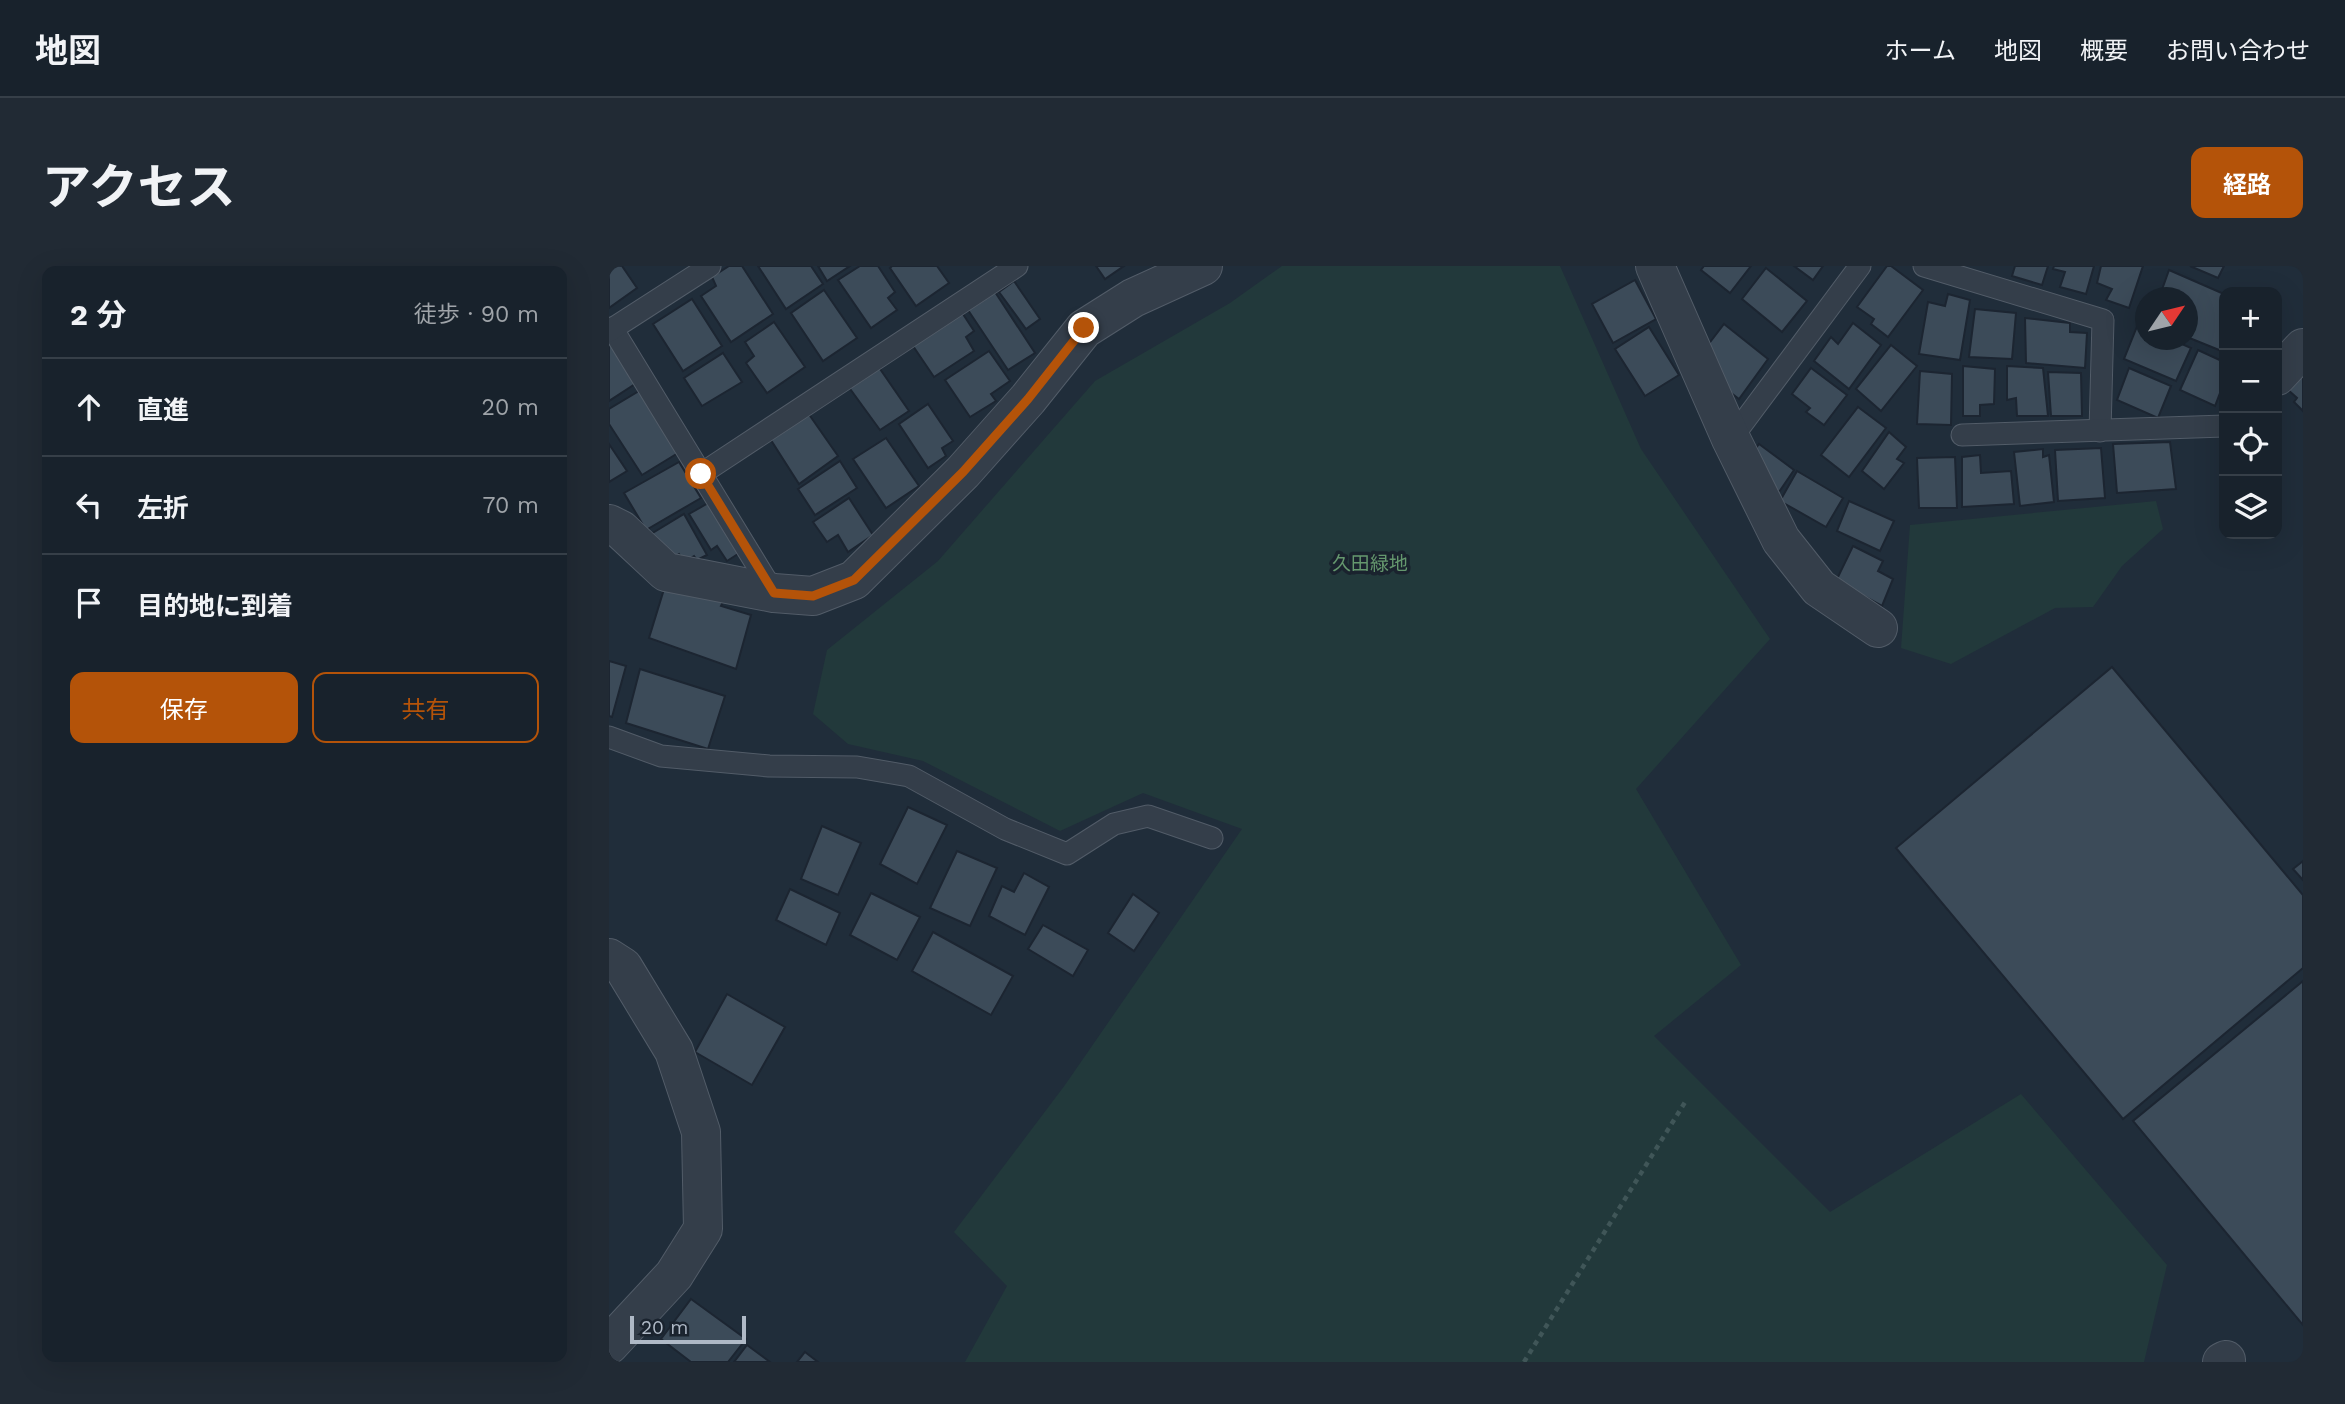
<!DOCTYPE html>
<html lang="ja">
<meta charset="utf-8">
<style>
:root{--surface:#18222c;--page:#212a34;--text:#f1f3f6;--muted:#9fa4a9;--line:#363f48;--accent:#b45309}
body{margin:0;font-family:"Work Sans","Noto Sans JP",sans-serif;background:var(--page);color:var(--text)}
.controls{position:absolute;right:21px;top:21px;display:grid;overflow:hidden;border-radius:14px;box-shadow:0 7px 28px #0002}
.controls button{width:63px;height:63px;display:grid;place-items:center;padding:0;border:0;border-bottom:2px solid var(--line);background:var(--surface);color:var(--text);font:35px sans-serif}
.compass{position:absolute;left:1526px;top:21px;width:63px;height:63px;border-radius:50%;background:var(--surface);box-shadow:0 7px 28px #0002;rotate:55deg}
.scale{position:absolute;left:21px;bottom:18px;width:116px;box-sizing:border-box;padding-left:7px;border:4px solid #afb9c6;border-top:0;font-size:19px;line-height:24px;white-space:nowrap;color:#afb9c6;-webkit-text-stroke:5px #1a232e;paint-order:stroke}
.stop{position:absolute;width:21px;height:21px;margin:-16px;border:5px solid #b45309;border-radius:50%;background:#fff}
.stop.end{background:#b45309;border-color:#fff;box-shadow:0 2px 7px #0008}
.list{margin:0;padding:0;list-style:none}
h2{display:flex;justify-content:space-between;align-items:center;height:91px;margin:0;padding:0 28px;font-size:30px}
h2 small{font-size:23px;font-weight:400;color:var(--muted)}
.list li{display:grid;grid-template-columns:46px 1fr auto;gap:21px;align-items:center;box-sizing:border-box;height:98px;padding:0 28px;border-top:2px solid var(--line)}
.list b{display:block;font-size:26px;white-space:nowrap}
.list em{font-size:23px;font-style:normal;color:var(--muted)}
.actions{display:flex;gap:14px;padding:21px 28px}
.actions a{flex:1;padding:16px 0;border:2px solid var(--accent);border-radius:14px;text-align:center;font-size:24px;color:var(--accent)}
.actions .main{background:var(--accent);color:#fff}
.icon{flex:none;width:38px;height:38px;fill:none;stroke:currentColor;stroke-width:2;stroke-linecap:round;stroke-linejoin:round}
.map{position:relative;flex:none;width:1694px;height:1096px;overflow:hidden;border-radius:14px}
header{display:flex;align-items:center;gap:42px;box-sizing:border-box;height:98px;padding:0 35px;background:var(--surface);border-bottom:2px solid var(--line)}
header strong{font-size:33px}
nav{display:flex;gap:38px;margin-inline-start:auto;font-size:24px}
.intro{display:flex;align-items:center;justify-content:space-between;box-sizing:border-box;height:168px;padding:0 42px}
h1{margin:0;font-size:49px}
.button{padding:18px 32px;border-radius:14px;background:var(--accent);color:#fff;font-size:24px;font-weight:700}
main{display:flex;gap:42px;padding:0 42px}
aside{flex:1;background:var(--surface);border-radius:14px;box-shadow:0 7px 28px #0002}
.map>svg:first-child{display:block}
.green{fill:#22393b}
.building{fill:#3c4b59;stroke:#1c2531;stroke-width:2}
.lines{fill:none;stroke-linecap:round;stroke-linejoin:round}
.lane-casing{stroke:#525c68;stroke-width:23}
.street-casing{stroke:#525c68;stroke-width:40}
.path{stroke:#405658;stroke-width:4.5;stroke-dasharray:5 5;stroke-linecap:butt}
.lane{stroke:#343e4a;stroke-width:21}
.street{stroke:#343e4a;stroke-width:38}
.route{stroke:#b45309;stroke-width:9}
.labels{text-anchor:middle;stroke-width:7;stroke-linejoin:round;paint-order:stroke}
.park-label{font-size:19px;fill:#65986e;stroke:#1a232e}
</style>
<header>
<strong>地図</strong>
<nav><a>ホーム</a><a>地図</a><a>概要</a><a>お問い合わせ</a></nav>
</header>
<div class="intro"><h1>アクセス</h1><a class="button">経路</a></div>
<main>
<aside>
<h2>2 分<small>徒歩 · 90 m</small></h2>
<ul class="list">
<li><svg class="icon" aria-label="ahead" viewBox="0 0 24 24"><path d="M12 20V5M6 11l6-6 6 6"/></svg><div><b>直進</b></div><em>20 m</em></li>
<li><svg class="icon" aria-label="left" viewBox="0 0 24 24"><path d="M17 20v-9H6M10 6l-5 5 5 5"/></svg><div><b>左折</b></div><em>70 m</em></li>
<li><svg class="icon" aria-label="arrive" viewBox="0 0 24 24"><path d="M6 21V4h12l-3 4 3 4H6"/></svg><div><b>目的地に到着</b></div></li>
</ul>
<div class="actions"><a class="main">保存</a><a>共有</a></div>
</aside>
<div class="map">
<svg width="1694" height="1096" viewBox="0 0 1694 1096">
<rect width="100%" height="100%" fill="#202d3a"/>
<g class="green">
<path d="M673,0h278l81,183 129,190 -134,150 105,176 -87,71 176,176 191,-118 146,171 -23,97h-1179l42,-76 -53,-54 111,-147 177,-256 -99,-36 -83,38 -137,-70 -75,-17 -35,-30 14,-64 111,-89 157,-180 135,-78z"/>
<path d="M1547,235l7,28 -41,37 -29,41 -38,1 -104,56 -50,-16 9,-123z"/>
</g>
<g class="building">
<path d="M0,0h13l15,22 -28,20z"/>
<path d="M120,0h13l31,48 -42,28 -30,-46 15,-10 -4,-9z"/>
<path d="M149,0h53l12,18 -37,25z"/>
<path d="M209,0h32l-23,15z"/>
<path d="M251,0h18l17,26 -7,6 9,12 -26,18 -33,-48z"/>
<path d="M283,0h45l12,17 -33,23 -26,-38z"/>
<path d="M487,0h28l-19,13z"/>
<path d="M1095,0h47l-21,27 -29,-23z"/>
<path d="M1185,0h29l-10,14z"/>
<path d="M1278,0h4l32,24 -35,47 -17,-13 3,-5 -17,-12z"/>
<path d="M1406,0h33l-6,19 -30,-9z"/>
<path d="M1445,0h40l-8,28 -26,-7 5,-15 -12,-3z"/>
<path d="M1492,0h42l-14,42 -23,-8 6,-11 -15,-6z"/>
<path d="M1581,0h34l-6,12z"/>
<path d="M1157,2l41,33 -25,31 -40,-33z"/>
<path d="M1560,4l55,24v58l-37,-15v-39h-28z"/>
<path d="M1026,14l21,39 -43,24 -21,-39z"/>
<path d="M405,15l26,38 -14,10 -27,-37z"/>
<path d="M215,24l33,48 -34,23 -32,-48z"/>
<path d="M386,26l40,61 -27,17 -40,-60z"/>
<path d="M1339,28l22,6 -10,60 -41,-6 9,-52 17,4z"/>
<path d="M83,33l30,47 -39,25 -30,-47z"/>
<path d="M1366,43l41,4 -4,46 -43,-2z"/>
<path d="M352,45l13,20 -8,6 8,14 -40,26 -23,-34z"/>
<path d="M1416,52l45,5v9l17,1 -2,35 -59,-5z"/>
<path d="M165,56l31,45 -38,26 -21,-30 8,-7 -9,-14z"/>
<path d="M1244,57l28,22 -32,44 -35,-28 17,-24 7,7z"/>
<path d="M1115,58l44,35 -29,40 -25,-19 -13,-26z"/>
<path d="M1529,58l7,3v13h28l18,8 -15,33 -52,-22z"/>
<path d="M1040,61l30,48 -34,21 -30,-47z"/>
<path d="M2,79l24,39 -26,17v-55z"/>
<path d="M1282,79l26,21 -36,45 -25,-22z"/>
<path d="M1589,84l26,12v27l-2,-1 -7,18 -35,-16z"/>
<path d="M380,85l21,30 -19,13 5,7 -26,16 -25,-37z"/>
<path d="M114,87l19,29 -40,24 -18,-28z"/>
<path d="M269,100l31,45 -29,19 -32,-44z"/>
<path d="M1354,100l32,3 -1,35 -14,1v11h-17z"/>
<path d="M1398,100l36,2 5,48h-31l-1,-18 -9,2z"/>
<path d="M1202,102l36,27 -23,30 -18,-13 4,-4 -18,-14z"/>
<path d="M1520,102l42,18 -13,32 -41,-18z"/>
<path d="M1311,105l32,3 -1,51 -34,-1z"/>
<path d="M1439,106l33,1 1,43h-31z"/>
<path d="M1694,107v38l-9,-9 3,-4 -10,-9z"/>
<path d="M30,125l39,62 -36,22 -33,-51v-15z"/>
<path d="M319,138l25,37 -11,7 4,8 -18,12 -29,-44z"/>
<path d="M1249,141l28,21 -37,49 -28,-22z"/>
<path d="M199,147l30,43 -39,28 -30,-47z"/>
<path d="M1280,166l17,15 -9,12 7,4 -20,26 -22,-18z"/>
<path d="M277,172l33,48 -33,22 -33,-49z"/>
<path d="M1561,176l6,47 -59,4 -4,-49z"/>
<path d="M0,178l18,27 -18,11z"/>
<path d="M1150,178l35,26 -15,22 -19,-14 -10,-22z"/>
<path d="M1492,182l4,50 -47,3 -3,-51z"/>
<path d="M1434,183v8l6,-2 5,47 -34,4 -6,-54z"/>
<path d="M1371,189l1,18 30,-2 3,33 -52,3v-50z"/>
<path d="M1346,191l2,51h-38l-2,-50z"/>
<path d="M231,195l17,27 -42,27 -17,-26z"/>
<path d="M70,196l22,36 -55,32 -22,-37z"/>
<path d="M1188,205l46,27 -17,29 -46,-26z"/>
<path d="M240,232l24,37 -25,17 -10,-17 -11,7 -14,-20z"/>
<path d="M1240,235l45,20 -14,30 -43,-20z"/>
<path d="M101,236l31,50 -14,9 -10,-15 -6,4 -22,-36z"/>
<path d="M75,248l23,41 -10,5 -3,-4 -10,6 -5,-8 -12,7 -16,-27z"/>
<path d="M1244,280l30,15 -5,10 15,8 -11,27 -46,-25z"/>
<path d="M56,320l60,12 -4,8 30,9 -15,54 -87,-31z"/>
<path d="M0,395l17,5 -14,51 -3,-1z"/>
<path d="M1503,401l191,228v73l-180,151 -227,-271z"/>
<path d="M31,403l85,27 -17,53 -82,-26z"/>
<path d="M299,541l39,18 -30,59 -37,-20z"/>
<path d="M213,560l39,17 -23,52 -37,-16z"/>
<path d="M348,585l40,17 -27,58 -40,-18z"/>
<path d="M1694,595v19l-10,-11z"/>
<path d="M415,607l25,14 -24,48 -36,-19 13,-30 12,6z"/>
<path d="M181,623l50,24 -14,32 -50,-25z"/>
<path d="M262,627l49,24 -23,43 -47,-25z"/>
<path d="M524,628l26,19 -25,38 -26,-18z"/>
<path d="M434,659l45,25 -15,26 -45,-27z"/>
<path d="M324,666l80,44 -22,39 -79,-44z"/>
<path d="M1694,715v344l-170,-204z"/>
<path d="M118,728l58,33 -33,58 -57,-33z"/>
<path d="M82,1033l55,40 -18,23h-37l-30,-23z"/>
<path d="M138,1079l23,17h-36z"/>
<path d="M196,1086l13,10h-21z"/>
</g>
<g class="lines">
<g class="lane-casing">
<g id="lane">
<path d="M1315,0l179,54 -3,111"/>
<path d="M3,62l162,265"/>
<path d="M0,65l101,-65"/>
<path d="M1353,169l262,-9"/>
<path d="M1122,173l129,-173"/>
<path d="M92,208l316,-208"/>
<path d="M0,471l52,19 108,10 88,1 52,9 96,53 62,25 47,-30 34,-8 64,22"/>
</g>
</g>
<g class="street-casing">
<g id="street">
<path d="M1046,0l76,173 50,101 38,48 59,40"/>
<path d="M1668,110l26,-28"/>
<path d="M0,258l12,6 45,42 108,21 39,3 41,-16 109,-108 65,-73 56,-70 49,-31 70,-32"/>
<path d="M0,692l14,9 51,84 27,81 2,97 -29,46 -65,70"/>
<path d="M1613,1096l4,-2"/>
</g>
</g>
<path class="path" d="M915,1096l163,-263"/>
<use href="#lane" class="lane"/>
<use href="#street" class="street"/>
</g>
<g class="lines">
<path class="route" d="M92,208l73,119 39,3 41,-16 109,-108 65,-73 56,-71"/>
</g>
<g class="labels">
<g class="park-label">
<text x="761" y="304">久田緑地</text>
</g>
</g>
</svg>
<div class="controls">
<button>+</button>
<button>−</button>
<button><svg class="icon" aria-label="locate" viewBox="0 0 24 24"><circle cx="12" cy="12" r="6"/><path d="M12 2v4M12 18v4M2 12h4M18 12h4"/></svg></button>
<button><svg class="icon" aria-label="layers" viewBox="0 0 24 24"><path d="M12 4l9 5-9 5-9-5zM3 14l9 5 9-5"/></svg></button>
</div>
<svg class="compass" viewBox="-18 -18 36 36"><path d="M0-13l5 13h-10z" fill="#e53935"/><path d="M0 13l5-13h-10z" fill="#9fa4a9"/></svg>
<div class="scale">20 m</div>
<div class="stop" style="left:92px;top:208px"></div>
<div class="stop end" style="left:475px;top:62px"></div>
</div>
</main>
